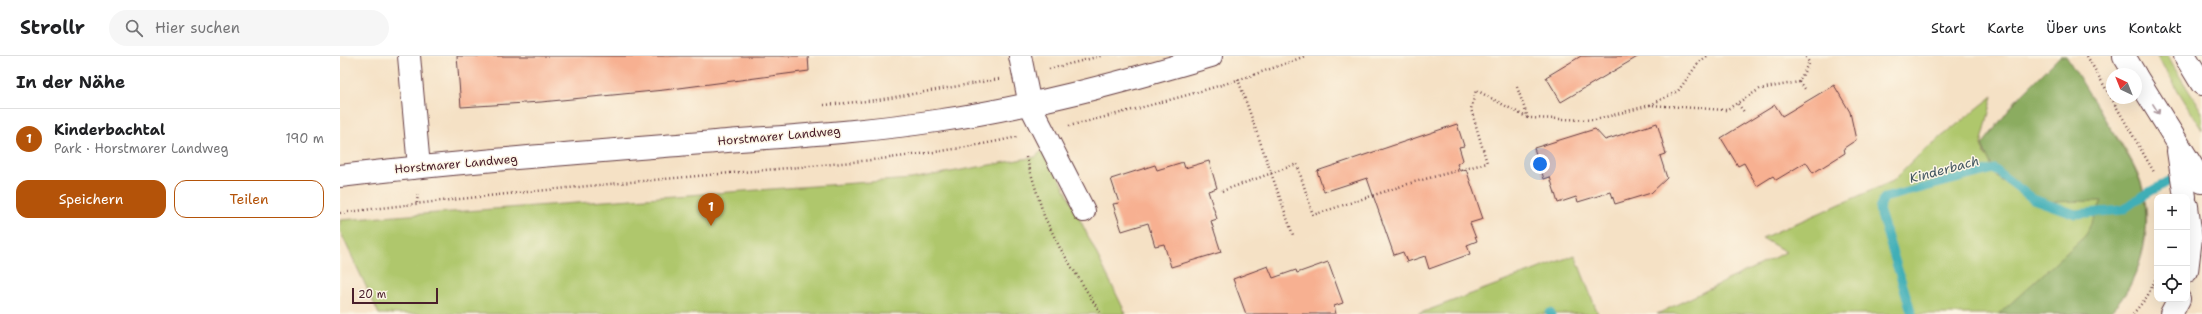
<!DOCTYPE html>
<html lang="de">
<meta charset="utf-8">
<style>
:root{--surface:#fff;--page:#f6f6f6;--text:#202124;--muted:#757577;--line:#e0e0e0;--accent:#b45309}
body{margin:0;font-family:"Shantell Sans",sans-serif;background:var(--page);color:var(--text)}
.controls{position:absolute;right:12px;bottom:12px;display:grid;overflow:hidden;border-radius:8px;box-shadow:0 4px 16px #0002}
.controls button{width:36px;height:36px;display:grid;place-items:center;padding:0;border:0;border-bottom:1px solid var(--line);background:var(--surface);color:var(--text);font:20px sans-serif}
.compass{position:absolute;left:1766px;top:12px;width:36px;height:36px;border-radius:50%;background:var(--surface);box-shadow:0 4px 16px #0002;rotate:317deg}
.scale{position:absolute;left:12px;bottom:10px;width:86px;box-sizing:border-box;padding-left:4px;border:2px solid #4a1f2b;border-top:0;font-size:11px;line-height:14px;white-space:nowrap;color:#4a1f2b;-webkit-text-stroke:3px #fcf5e5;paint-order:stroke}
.you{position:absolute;left:1200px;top:108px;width:14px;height:14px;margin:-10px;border:3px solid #fff;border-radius:50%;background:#1a73e8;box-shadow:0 0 0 6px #1a73e833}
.badge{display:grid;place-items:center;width:26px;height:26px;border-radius:50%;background:var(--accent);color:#fff;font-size:13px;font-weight:700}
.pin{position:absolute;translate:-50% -33px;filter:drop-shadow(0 1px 2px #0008)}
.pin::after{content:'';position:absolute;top:21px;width:14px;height:12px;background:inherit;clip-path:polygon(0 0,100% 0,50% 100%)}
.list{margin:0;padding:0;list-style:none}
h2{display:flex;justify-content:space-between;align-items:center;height:52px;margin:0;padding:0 16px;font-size:17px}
h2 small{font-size:13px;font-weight:400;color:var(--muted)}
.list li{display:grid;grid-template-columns:26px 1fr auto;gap:12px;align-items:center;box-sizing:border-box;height:60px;padding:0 16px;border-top:1px solid var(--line)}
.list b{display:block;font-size:15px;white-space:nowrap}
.list p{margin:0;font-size:13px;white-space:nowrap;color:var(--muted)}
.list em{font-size:13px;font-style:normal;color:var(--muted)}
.actions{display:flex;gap:8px;padding:12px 16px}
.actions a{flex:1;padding:9px 0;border:1px solid var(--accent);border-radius:12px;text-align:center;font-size:14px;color:var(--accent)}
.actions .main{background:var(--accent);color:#fff}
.icon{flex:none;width:22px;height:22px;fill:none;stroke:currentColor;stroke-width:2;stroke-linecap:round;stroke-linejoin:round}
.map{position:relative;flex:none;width:1862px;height:258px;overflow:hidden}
header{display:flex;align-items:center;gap:24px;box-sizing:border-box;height:56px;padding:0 20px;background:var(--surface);border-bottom:1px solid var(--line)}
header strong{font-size:19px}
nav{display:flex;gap:22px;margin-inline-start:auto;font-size:14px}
.search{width:280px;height:36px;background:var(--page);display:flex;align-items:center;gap:10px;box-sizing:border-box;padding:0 14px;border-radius:22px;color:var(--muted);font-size:15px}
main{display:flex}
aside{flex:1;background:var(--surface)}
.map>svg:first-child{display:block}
.green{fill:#afc76c;stroke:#7c734c}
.forest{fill:#8bac60;stroke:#6a6646}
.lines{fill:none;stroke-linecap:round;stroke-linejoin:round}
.stream{stroke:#3fafb7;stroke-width:9}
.building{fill:#f7b091}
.minor-casing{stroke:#643c42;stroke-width:24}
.path{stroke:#643c42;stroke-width:2.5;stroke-dasharray:1 3;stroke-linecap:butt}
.minor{stroke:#fff;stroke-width:22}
.oneway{stroke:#ae9aa0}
.labels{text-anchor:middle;stroke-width:3;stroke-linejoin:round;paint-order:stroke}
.street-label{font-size:12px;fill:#4a1f2b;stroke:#fcf5e5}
.water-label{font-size:13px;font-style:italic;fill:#465963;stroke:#fcf5e5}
</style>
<header>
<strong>Strollr</strong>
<div class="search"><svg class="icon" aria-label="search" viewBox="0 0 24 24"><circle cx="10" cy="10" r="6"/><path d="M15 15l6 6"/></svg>Hier suchen</div>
<nav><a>Start</a><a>Karte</a><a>Über uns</a><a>Kontakt</a></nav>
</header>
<main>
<aside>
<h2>In der Nähe<small></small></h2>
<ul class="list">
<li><span class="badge">1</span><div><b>Kinderbachtal</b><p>Park · Horstmarer Landweg</p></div><em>190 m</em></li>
</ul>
<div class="actions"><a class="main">Speichern</a><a>Teilen</a></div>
</aside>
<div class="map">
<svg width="1862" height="258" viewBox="0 0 1862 258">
<rect width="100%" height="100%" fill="#fcf5e5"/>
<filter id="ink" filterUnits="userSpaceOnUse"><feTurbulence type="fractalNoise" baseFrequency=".025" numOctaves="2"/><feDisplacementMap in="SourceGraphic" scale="8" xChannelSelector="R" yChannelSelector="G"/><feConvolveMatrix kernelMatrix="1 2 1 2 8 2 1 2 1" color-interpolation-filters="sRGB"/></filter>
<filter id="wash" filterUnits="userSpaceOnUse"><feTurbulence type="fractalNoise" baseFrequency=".012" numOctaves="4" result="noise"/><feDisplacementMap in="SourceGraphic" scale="16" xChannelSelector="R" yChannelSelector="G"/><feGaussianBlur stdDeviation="0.9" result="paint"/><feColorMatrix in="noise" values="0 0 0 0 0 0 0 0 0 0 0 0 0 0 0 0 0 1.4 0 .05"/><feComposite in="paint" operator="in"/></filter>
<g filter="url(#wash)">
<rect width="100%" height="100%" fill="#f5e1c5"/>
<g class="green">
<path d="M1817,0h11l4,8 30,48v18z"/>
<path d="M1653,40l-12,49 5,11 108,-52c18,27 41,54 49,85 11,42 -3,96 -35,125h-451l129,-62 -24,-14 131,-57 28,-28z"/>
<path d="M705,92l81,166h-747l-39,-83v-11l571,-41 124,-22z"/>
<path d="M1235,199l23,59h-180z"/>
</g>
<path class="forest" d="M1720,0h6l66,107c4,9 9,18 11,28 9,42 -3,94 -35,123h-109l86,-78 17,-35 -65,1 -40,-24 -15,-33 35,-46z"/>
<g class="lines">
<g class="stream">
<path d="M1210,257l1,1"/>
<path d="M1572,258l-33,-105 5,-11 110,-29 39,30 42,15 48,-4 19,-14 40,-22"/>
</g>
</g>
<g id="blocks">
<g class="building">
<path d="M117,0h351l1,15 -145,19 -123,12 -80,5z"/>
<path d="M1241,0h58l-78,46 -15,-25z"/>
<path d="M1494,29l16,27 6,28 -12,8 1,5 -32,20 -7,-11 -30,18 -3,-4 -16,10 -13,-23 -6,3 -17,-28 54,-33 7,11z"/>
<path d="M1317,67l9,31 -6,2 7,22 -16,15 -36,11 -4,-12 -33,10 -2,-5 -18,6 -8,-26 -6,2 -10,-31 61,-19 10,11z"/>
<path d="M1117,68l7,22 -5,1 4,13 -6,4 3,7 6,-2 17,50 -13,4 7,18 -10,4 3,9 -41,15 -4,-13 -18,6 -4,-10 -9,3 -27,-77 -43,14 -7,-21z"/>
<path d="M869,105l8,27 -9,3 9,28 -6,2 10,31 -50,15 -7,-23 -9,2 -7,-23 -26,8 -9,-27 6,-1 -8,-24 44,-14 2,5 26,-8 2,6z"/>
<path d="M988,206l15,41 -9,3 2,8h-90l-13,-35 35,-13 5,12 23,-8 1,3z"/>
</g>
</g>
</g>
<g filter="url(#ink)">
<use href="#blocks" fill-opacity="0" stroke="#643c42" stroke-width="1"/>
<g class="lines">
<g class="minor-casing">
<g id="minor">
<path d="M69,0l10,111"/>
<path d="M680,0l10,49 54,106"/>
<path d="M1784,0l11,18"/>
<path d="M1845,0l17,28"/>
<path d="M1796,20l66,106"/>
<path d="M1838,95l7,46"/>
<path d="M0,120c125,-15 250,-24 375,-34 73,-6 148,-10 221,-21 94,-14 184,-38 275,-65"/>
<path d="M1847,150l4,32 -4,33"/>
<path d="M1831,258l8,-15"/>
</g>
</g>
<g class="path">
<path d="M1747,0l67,116"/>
<path d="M709,13l52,-13"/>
<path d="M898,23l55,156"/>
<path d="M1459,26l7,8"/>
<path d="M1177,31l11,31 67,2 55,-15 76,5 34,-21 39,-7 10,-20 -4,-6"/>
<path d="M1398,48l7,9"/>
<path d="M484,49l54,-5 121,-21"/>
<path d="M1310,49l28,-14 21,-29 8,-6"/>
<path d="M729,70c79,-20 160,-40 236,-70"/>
<path d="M686,101l18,59 16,32 41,66"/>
<path d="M882,135l75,-27 16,51 101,-33 73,-19 -16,-54 5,-19 52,28"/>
<path d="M77,147l1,-10"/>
<path d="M0,157c134,-17 268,-29 402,-41 92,-8 185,-15 275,-35"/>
<path d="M1793,258l14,-17 10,-21"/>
</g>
<use href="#minor" class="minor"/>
</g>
<defs><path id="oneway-shaft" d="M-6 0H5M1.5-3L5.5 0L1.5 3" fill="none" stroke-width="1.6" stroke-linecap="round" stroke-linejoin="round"/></defs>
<use class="oneway" href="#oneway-shaft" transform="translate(1816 53) rotate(58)"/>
</g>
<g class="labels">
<g class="street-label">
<text transform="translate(439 80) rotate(-5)" y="4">Horstmarer Landweg</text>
<text transform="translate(116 108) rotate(-5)" y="4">Horstmarer Landweg</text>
</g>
<g class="water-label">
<text transform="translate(1604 113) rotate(-15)" y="5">Kinderbach</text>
</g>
</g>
</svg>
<div class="controls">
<button>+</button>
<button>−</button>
<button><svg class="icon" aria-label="locate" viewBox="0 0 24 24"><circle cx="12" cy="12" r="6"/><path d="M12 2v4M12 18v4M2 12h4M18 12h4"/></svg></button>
</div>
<svg class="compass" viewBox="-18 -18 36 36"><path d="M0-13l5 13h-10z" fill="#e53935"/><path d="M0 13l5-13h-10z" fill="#757577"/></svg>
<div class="scale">20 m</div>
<div class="you"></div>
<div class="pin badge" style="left:371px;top:170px">1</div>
</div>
</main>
